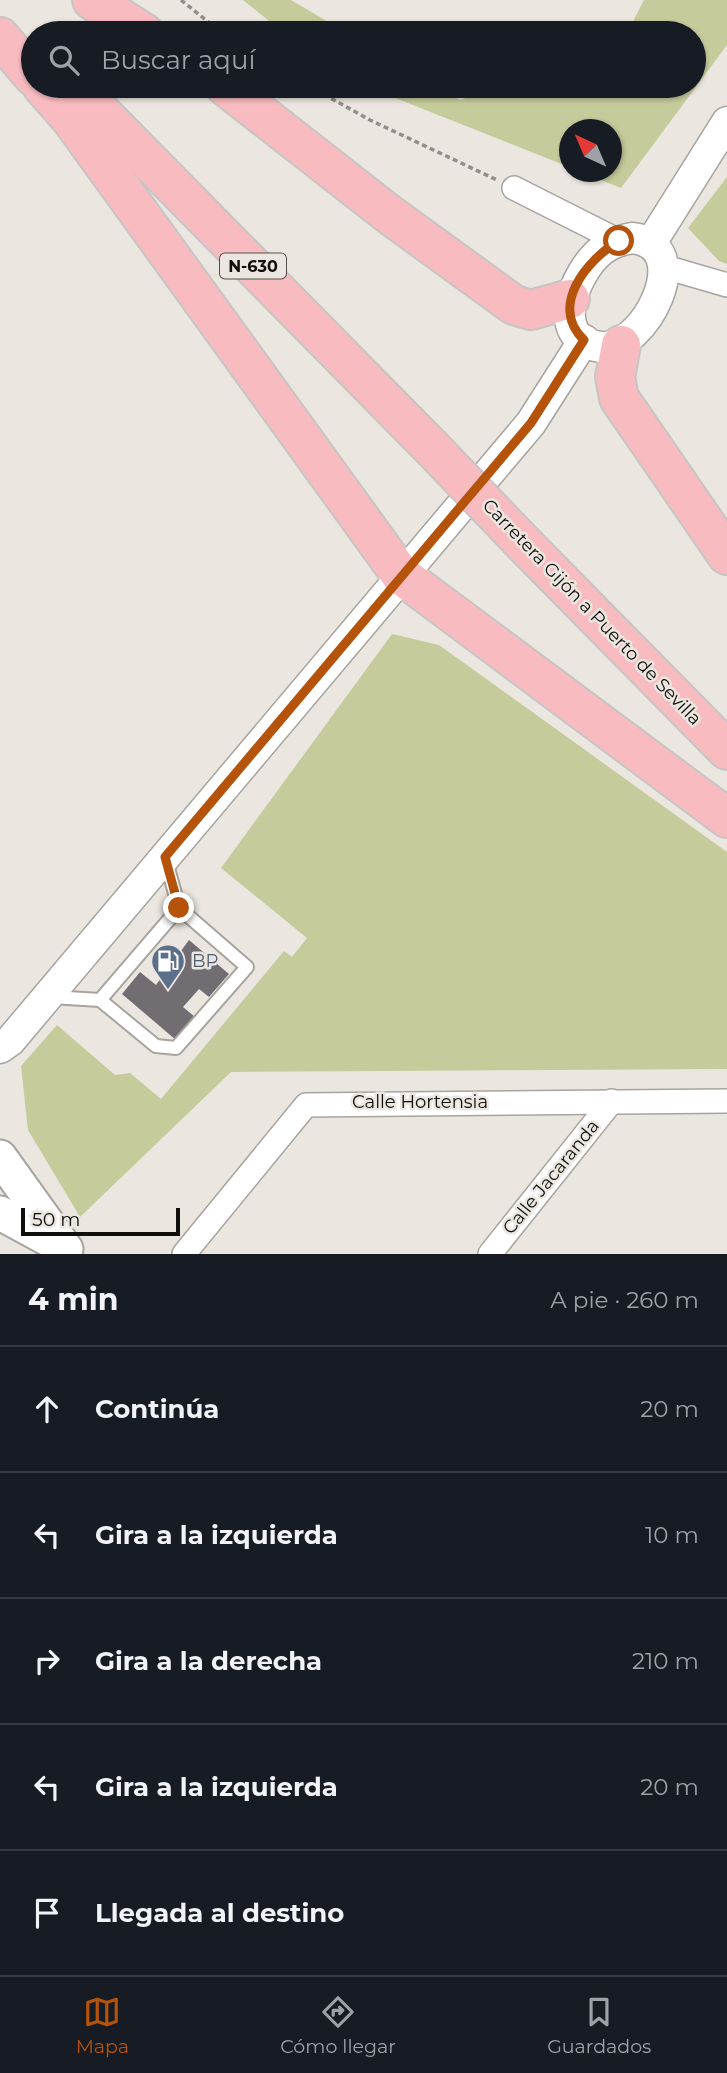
<!DOCTYPE html>
<html lang="es">
<meta charset="utf-8">
<style>
:root{--surface:#171b24;--page:#20242c;--text:#f1f3f6;--muted:#9ea1a6;--line:#363941;--accent:#b45309}
body{margin:0;font-family:Montserrat,sans-serif;background:var(--page);color:var(--text)}
.compass{position:absolute;left:559px;top:119px;width:63px;height:63px;border-radius:50%;background:var(--surface);box-shadow:0 2px 5px #0004;rotate:316deg}
.scale{position:absolute;left:21px;bottom:18px;width:159px;box-sizing:border-box;padding-left:7px;border:4px solid #100f0c;border-top:0;font-size:19px;line-height:24px;white-space:nowrap;color:#100f0c;-webkit-text-stroke:5px #ebe6df;paint-order:stroke}
.stop{position:absolute;width:21px;height:21px;margin:-16px;border:5px solid #b45309;border-radius:50%;background:#fff}
.stop.end{background:#b45309;border-color:#fff;box-shadow:0 2px 7px #0008}
.list{margin:0;padding:0;list-style:none}
h2{display:flex;justify-content:space-between;align-items:center;height:91px;margin:0;padding:0 28px;font-size:30px}
h2 small{font-size:23px;font-weight:400;color:var(--muted)}
.list li{display:grid;grid-template-columns:46px 1fr auto;gap:21px;align-items:center;box-sizing:border-box;height:126px;padding:0 28px;border-top:2px solid var(--line)}
.list b{display:block;font-size:26px;white-space:nowrap}
.list em{font-size:23px;font-style:normal;color:var(--muted)}
.icon{flex:none;width:38px;height:38px;fill:none;stroke:currentColor;stroke-width:2;stroke-linecap:round;stroke-linejoin:round}
.map{position:relative;flex:none;width:727px;height:1254px;overflow:hidden}
.search{position:absolute;background:var(--surface);box-shadow:0 2px 5px #0004;left:21px;right:21px;top:21px;height:77px;display:flex;align-items:center;gap:18px;box-sizing:border-box;padding:0 24px;border-radius:38px;color:var(--muted);font-size:26px}
.sheet{height:721px;background:var(--surface)}
nav{display:flex;justify-content:space-around;align-items:center;box-sizing:border-box;height:98px;border-top:2px solid var(--line);background:var(--surface);font-size:19px;color:var(--muted)}
nav a{display:grid;justify-items:center;gap:4px}
nav .on{color:var(--accent)}
.map>svg:first-child{display:block}
.green{fill:#c6cb9c}
.building{fill:#726d73}
.lines{fill:none;stroke-linecap:round;stroke-linejoin:round}
.service-casing{stroke:#a8a49d;stroke-width:16}
.minor-casing{stroke:#a8a49d;stroke-width:26}
.tertiary-casing{stroke:#a8a49d;stroke-width:33}
.secondary-casing{stroke:#a8a49d;stroke-width:37}
.trunk-casing{stroke:#c6c5c5;stroke-width:42}
.path{stroke:#928e89;stroke-width:3.5;stroke-dasharray:5 3.5;stroke-linecap:butt}
.service{stroke:#fff;stroke-width:12}
.minor{stroke:#fff;stroke-width:23}
.tertiary{stroke:#fff;stroke-width:30}
.secondary{stroke:#fff;stroke-width:33}
.trunk{stroke:#f8bcc0;stroke-width:38}
.trunk-bridge-casing{stroke:#c6c5c5;stroke-width:42;stroke-linecap:butt}
.trunk-bridge{stroke:#f8bcc0;stroke-width:38}
.route{stroke:#b45309;stroke-width:9}
.labels{text-anchor:middle;stroke-width:5;stroke-linejoin:round;paint-order:stroke}
.shield{fill:#ebe6df;stroke:#52504b;stroke-width:2}
.shield-label{font-size:16px;font-weight:bold;fill:#100f0c}
.street-label{font-size:18px;fill:#100f0c;stroke:#ebe6df}
.service-label{font-size:18px;fill:#4e5e75;stroke:#ebe6df;text-anchor:start}
</style>
<div class="map">
<svg width="727" height="1254" viewBox="0 0 727 1254">
<rect width="100%" height="100%" fill="#ebe6df"/>
<g class="green">
<path d="M243,0h48l56,33h-63z"/>
<path d="M644,0h83v45l-106,143 -41,-16h32v-42h-42l-1,37 -204,-81h70l25,14 40,-14h194v-53h-67z"/>
<path d="M727,177v87l-8,-3 -31,-33z"/>
<path d="M392,634l47,11 288,207v217l-496,3 -151,145 -52,-87 -7,-64 36,-41 58,50 15,-2 31,26 123,-148 8,6 15,-19 -86,-70z"/>
</g>
<path class="building" d="M189,940l40,34 -20,23 -10,-8 -16,18 12,10 -19,23 -54,-46 18,-22 16,13z"/>
<g class="lines">
<g class="service-casing">
<g id="service">
<path d="M51,997l49,3 56,46 20,2 71,-81 -68,-59 -13,-47"/>
<path d="M100,1000l79,-92"/>
</g>
</g>
<g class="minor-casing">
<g id="minor">
<path d="M514,188l105,53"/>
<path d="M665,267l62,18"/>
<path d="M184,1254l122,-149 421,-4"/>
<path d="M490,1254l122,-153"/>
</g>
</g>
<g class="tertiary-casing">
<g id="tertiary">
<path d="M632,238c67,7 12,114 -31,109 -55,-7 -26,-76 1,-97 9,-7 19,-10 30,-12z"/>
<path d="M651,243l76,-121"/>
<path d="M0,1048l10,-7 521,-618 53,-83"/>
</g>
</g>
<g class="secondary-casing">
<g id="secondary">
<path d="M0,1157l66,92"/>
<path d="M0,1213l59,32"/>
</g>
</g>
<g class="trunk-casing">
<g id="trunk">
<path d="M92,0l52,33"/>
<path d="M0,37l33,39"/>
<path d="M42,86l29,33 330,456 326,243"/>
<path d="M75,86l355,360"/>
<path d="M225,86l165,129 124,90 17,5 39,-11"/>
<path d="M621,345l-6,32 4,21 108,157"/>
<path d="M525,545l202,205"/>
</g>
</g>
<g class="path">
<path d="M181,0l41,33"/>
<path d="M309,86l61,34 127,60"/>
</g>
<use href="#service" class="service"/>
<use href="#minor" class="minor"/>
<use href="#tertiary" class="tertiary"/>
<use href="#secondary" class="secondary"/>
<use href="#trunk" class="trunk"/>
<g class="trunk-bridge-casing">
<path id="trunk-bridge" d="M430,446l95,99"/>
</g>
<use href="#trunk-bridge" class="trunk-bridge"/>
</g>
<g class="lines">
<path class="route" d="M179,908l-14,-51 366,-434 53,-83c-35,-33 2,-80 35,-99"/>
</g>
<defs>
<g id="fuel-pin" transform="scale(1.75)"><path d="M0 17L-7.5 6A9.5 9.5 0 1 1 7.5 6Z" fill="#5c6f8a" stroke="#ebe6df"/><path d="M-5.5-6h7V0h2V4h1.3V-2.5L3-4.5l.8-.8L6-3V5H2.5V1h-1V6h-7ZM-4.2-4.7v3.2H.2V-4.7Z" fill="#fff"/></g>
</defs>
<g fill-rule="evenodd">
<use href="#fuel-pin" x="168" y="961"/>
</g>
<g class="labels">
<rect class="shield" x="220" y="253.5" width="66" height="25" rx="5"/>
<g class="shield-label">
<text x="253" y="272">N-630</text>
</g>
<g class="street-label">
<text transform="translate(592 612) rotate(46)" y="6">Carretera Gijón a Puerto de Sevilla</text>
<text x="420" y="1108">Calle Hortensia</text>
<text transform="translate(551 1177) rotate(-51)" y="6">Calle Jacaranda</text>
</g>
<g class="service-label">
<text x="192" y="967">BP</text>
</g>
</g>
</svg>
<svg class="compass" viewBox="-18 -18 36 36"><path d="M0-13l5 13h-10z" fill="#e53935"/><path d="M0 13l5-13h-10z" fill="#9ea1a6"/></svg>
<div class="scale">50 m</div>
<div class="stop" style="left:619px;top:241px"></div>
<div class="stop end" style="left:179px;top:908px"></div>
<div class="search"><svg class="icon" aria-label="search" viewBox="0 0 24 24"><circle cx="10" cy="10" r="6"/><path d="M15 15l6 6"/></svg>Buscar aquí</div>
</div>
<section class="sheet">
<h2>4 min<small>A pie · 260 m</small></h2>
<ul class="list">
<li><svg class="icon" aria-label="ahead" viewBox="0 0 24 24"><path d="M12 20V5M6 11l6-6 6 6"/></svg><div><b>Continúa</b></div><em>20 m</em></li>
<li><svg class="icon" aria-label="left" viewBox="0 0 24 24"><path d="M17 20v-9H6M10 6l-5 5 5 5"/></svg><div><b>Gira a la izquierda</b></div><em>10 m</em></li>
<li><svg class="icon" aria-label="right" viewBox="0 0 24 24"><path d="M7 20v-9h11M14 6l5 5-5 5"/></svg><div><b>Gira a la derecha</b></div><em>210 m</em></li>
<li><svg class="icon" aria-label="left" viewBox="0 0 24 24"><path d="M17 20v-9H6M10 6l-5 5 5 5"/></svg><div><b>Gira a la izquierda</b></div><em>20 m</em></li>
<li><svg class="icon" aria-label="arrive" viewBox="0 0 24 24"><path d="M6 21V4h12l-3 4 3 4H6"/></svg><div><b>Llegada al destino</b></div></li>
</ul>
</section>
<nav>
<a class="on"><svg class="icon" aria-label="map" viewBox="0 0 24 24"><path d="M3 6l6-2 6 2 6-2v14l-6 2-6-2-6 2zM9 4v14M15 6v14"/></svg>Mapa</a>
<a><svg class="icon" aria-label="directions" viewBox="0 0 24 24"><path d="M12 3l9 9-9 9-9-9zM9 14v-3h6M13 9l2 2-2 2"/></svg>Cómo llegar</a>
<a><svg class="icon" aria-label="saved" viewBox="0 0 24 24"><path d="M7 4h10v16l-5-4-5 4z"/></svg>Guardados</a>
</nav>
